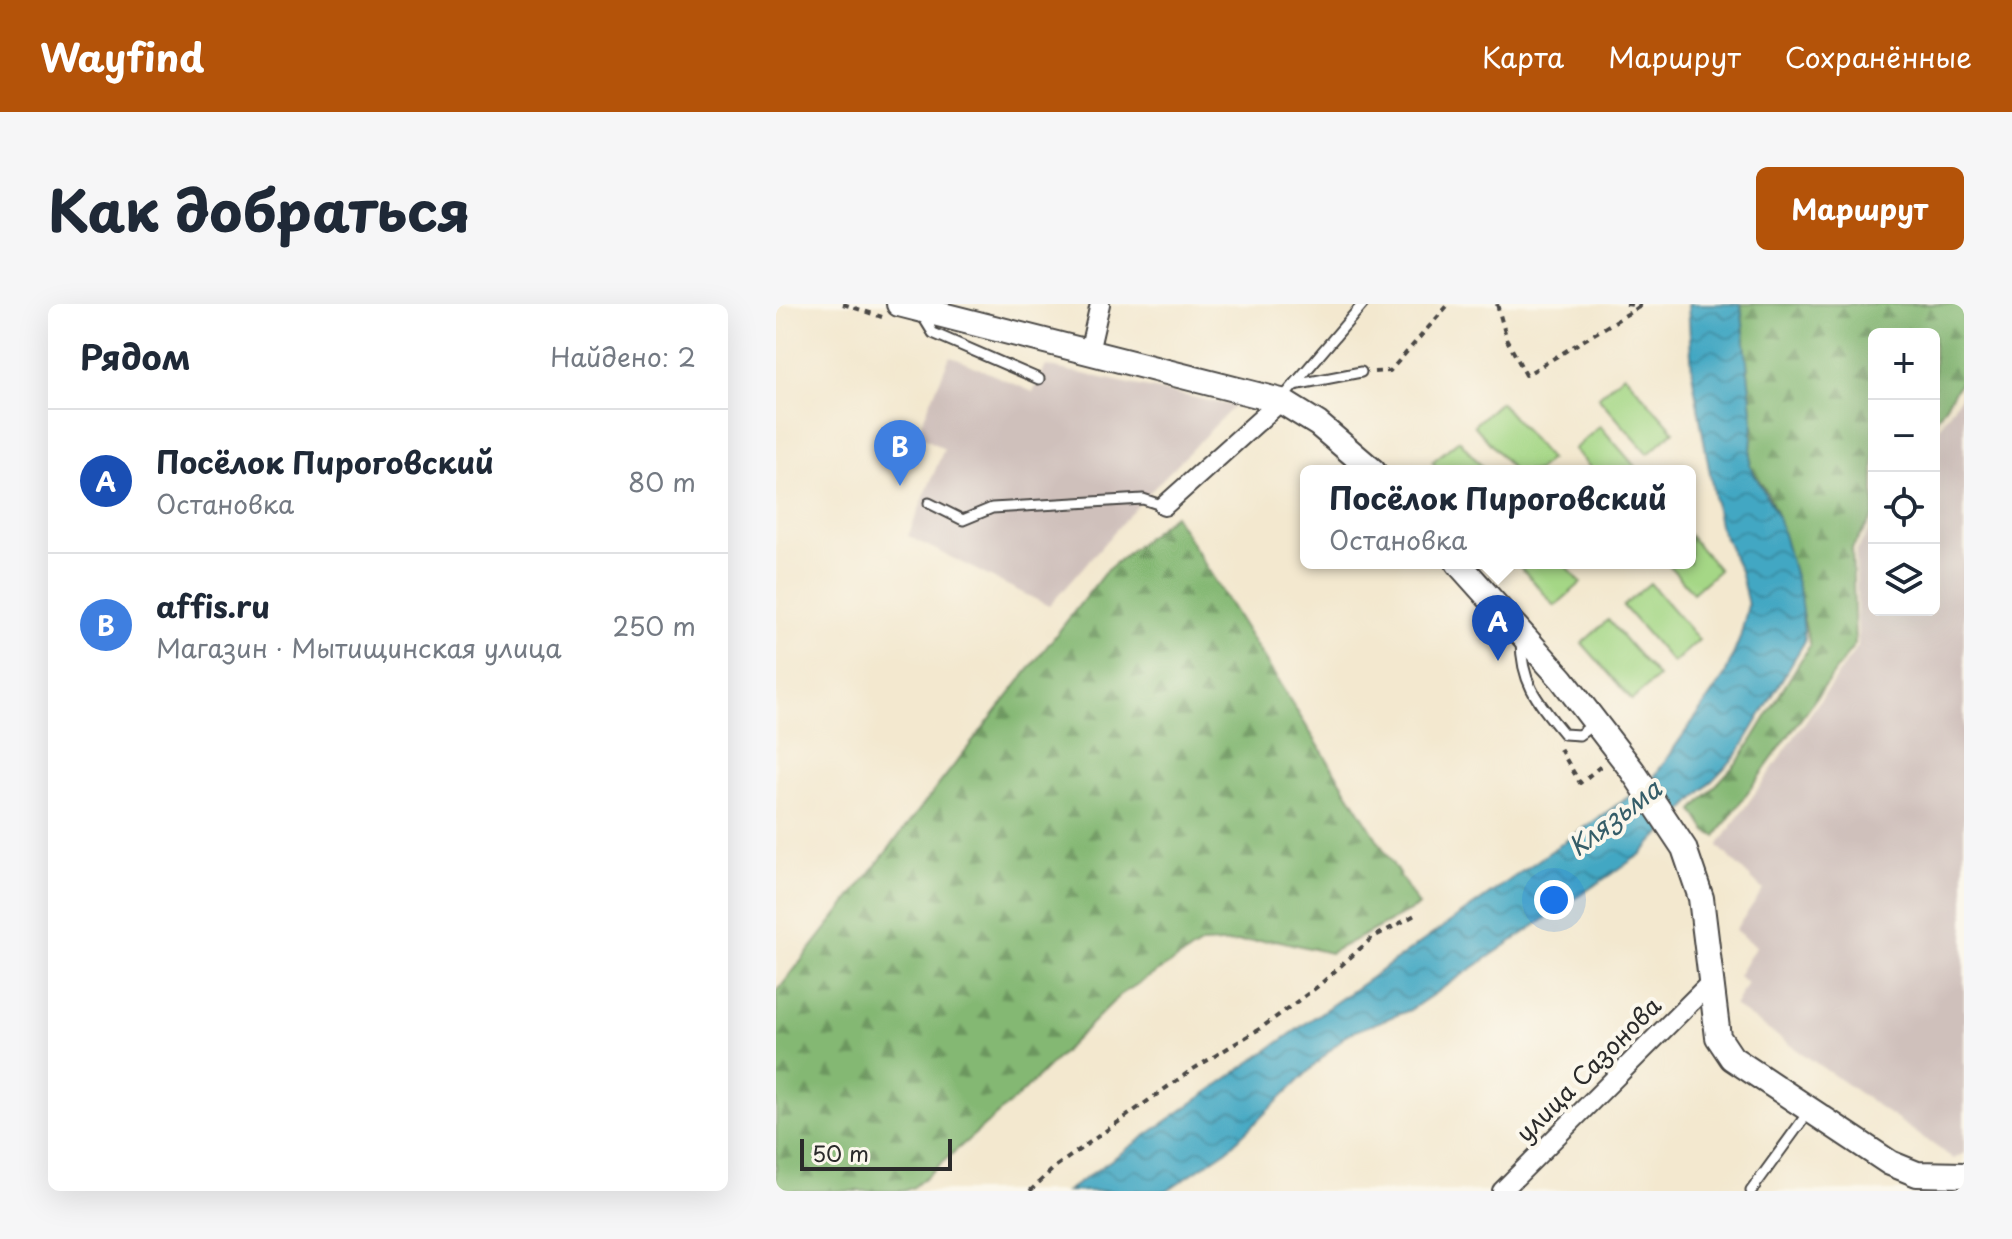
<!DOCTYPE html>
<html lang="ru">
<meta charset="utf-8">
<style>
:root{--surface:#fff;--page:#f6f6f7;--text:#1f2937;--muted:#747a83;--line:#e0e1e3;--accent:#b45309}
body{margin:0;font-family:"Playpen Sans",sans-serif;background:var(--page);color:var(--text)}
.controls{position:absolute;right:24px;top:24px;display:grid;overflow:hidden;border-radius:12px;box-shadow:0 8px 32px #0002}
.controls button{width:72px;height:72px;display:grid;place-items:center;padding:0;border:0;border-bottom:2px solid var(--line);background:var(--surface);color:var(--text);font:40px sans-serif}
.scale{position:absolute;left:24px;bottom:20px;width:152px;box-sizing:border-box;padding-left:8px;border:4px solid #2b2b2b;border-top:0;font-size:22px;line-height:28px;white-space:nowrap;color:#2b2b2b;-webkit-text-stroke:6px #fbf7ec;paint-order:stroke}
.you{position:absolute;left:778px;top:596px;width:28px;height:28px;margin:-20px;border:6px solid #fff;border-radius:50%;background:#1a73e8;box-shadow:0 0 0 12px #1a73e833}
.badge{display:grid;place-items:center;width:52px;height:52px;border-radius:50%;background:var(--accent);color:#fff;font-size:26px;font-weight:700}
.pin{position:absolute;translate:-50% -66px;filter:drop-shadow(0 2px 4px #0008)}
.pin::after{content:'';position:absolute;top:42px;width:28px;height:24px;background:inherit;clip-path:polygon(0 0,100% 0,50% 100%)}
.popup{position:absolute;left:524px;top:161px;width:396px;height:104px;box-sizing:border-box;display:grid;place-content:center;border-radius:12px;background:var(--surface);filter:drop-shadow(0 2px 6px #0005);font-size:26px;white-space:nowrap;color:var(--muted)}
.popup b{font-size:30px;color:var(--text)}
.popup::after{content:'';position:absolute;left:50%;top:100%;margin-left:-16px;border:16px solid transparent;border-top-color:var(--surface)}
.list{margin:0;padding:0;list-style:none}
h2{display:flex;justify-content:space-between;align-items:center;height:104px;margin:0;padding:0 32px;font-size:34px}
h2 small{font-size:26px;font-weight:400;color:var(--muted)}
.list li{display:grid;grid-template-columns:52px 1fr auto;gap:24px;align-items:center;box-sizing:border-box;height:144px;padding:0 32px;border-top:2px solid var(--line)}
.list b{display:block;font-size:30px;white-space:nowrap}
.list p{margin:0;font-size:26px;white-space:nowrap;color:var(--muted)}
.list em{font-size:26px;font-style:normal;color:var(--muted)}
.icon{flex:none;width:44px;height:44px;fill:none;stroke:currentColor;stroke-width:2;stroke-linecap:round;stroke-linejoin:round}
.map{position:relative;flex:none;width:1188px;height:887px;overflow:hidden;border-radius:12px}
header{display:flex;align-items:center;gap:48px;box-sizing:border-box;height:112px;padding:0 40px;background:var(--accent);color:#fff}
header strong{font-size:38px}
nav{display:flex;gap:44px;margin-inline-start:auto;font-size:28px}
.intro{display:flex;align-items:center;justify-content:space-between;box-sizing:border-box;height:192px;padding:0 48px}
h1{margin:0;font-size:56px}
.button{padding:20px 36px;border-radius:12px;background:var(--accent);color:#fff;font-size:28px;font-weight:700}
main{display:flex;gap:48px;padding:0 48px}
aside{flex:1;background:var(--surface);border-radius:12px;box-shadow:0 8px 32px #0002}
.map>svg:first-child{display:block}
.industrial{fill:#cfc0bb}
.forest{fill:url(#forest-firs);stroke:#58724f;stroke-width:2}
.pitch{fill:#a5d786;stroke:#688158;stroke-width:2}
.water{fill:url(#water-waves);stroke:#376977;stroke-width:2}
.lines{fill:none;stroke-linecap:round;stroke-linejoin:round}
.service-casing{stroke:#494744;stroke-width:13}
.minor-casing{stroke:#494744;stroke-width:22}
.tertiary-casing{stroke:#494744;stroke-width:28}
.path{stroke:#494744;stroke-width:4;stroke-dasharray:6 6;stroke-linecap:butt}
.service{stroke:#fff;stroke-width:9}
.minor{stroke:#fff;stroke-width:18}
.tertiary{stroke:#fff;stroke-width:24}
.labels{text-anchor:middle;stroke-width:8;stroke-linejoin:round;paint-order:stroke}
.street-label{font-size:24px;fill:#2b2b2b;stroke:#fbf7ec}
.water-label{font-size:26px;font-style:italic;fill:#355d68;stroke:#fbf7ec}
</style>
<header>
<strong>Wayfind</strong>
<nav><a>Карта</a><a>Маршрут</a><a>Сохранённые</a></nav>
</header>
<div class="intro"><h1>Как добраться</h1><a class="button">Маршрут</a></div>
<main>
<aside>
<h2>Рядом<small>Найдено: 2</small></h2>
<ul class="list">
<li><span class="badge" style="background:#1a4fb4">A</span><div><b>Посёлок Пироговский</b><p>Остановка</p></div><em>80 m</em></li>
<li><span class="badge" style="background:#3f7fe0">B</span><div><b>affis.ru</b><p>Магазин · Мытищинская улица</p></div><em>250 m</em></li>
</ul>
</aside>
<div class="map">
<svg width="1188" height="887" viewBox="0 0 1188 887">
<defs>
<pattern id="forest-firs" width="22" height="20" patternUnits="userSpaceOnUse" patternTransform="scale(2)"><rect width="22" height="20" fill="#84b873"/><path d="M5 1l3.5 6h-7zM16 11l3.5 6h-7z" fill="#6c965f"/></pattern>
<pattern id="water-waves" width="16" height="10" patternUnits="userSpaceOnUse" patternTransform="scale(2)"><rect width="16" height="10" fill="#43a7c3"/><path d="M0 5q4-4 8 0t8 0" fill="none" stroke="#38889f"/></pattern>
</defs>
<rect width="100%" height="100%" fill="#fbf7ec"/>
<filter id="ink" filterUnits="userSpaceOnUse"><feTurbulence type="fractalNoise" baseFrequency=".0125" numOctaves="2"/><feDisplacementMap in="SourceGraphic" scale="16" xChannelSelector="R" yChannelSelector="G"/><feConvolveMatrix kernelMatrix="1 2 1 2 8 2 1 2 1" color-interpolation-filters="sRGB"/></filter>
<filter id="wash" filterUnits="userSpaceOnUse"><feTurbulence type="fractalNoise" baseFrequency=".006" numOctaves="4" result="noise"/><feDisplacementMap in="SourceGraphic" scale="32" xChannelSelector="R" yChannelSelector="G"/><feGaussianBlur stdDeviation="1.8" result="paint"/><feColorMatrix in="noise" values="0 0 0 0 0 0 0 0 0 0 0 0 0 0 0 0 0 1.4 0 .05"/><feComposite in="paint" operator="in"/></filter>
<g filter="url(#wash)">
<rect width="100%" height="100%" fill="#f3e8cf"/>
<g class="industrial">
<path d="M174,52l83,36 13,-26 188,40 -91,93 -94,107 -141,-70 36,-87 -27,-15z"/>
<path d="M1188,87v762l-10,6 -220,-153 13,-23 -9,-7 18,-30 -21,-16 28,-40 -45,-44 140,-200 -2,-95 18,-26v85h60v-174z"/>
</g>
<g class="forest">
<path d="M965,0h223v73l-30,46v-89h-60v181l-22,33 3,96 -139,192 -9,-4 -14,-22 48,-52 69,-113 -32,-128 -10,-23 -18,-28 3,-46z"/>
<path d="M398,211l245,391 -89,47 -54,-13 -74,4 -82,51 -98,98 -108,94 -10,4h-128v-198l330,-422z"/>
</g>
<g class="pitch">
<path d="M848,70l50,57 -26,23 -50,-57z"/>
<path d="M724,98l50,57 -13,12h-23l-40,-46z"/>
<path d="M824,122l39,45h-46l-19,-22z"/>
<path d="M683,136l27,31h-46l-8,-9z"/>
<path d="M914,232l29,34 -26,23 -26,-30h23z"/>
<path d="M741,259h46l18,20 -26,23z"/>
<path d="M874,279l49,57 -26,23 -50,-57z"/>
<path d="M832,316l50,57 -26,23 -50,-57z"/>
</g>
<path class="water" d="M912,0h53l12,116 -3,46 28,51 22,77 5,47 -68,114 -96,99 -231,156 -63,24 -120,116 -61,41h-99l584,-410 74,-106 15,-37 8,-33 -8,-34 -21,-46 -27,-152z"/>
</g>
<g filter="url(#ink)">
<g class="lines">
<g class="service-casing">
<g id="service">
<path d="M146,11l11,18 106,46"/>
<path d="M518,81l67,-13"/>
<path d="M506,95l81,-95"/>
<path d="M153,199l34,17 29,-12 151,-9 21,7"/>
<path d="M745,336c0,43 16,61 43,94l15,1 15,-11"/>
<path d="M975,887l59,-81"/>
</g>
</g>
<g class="minor-casing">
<g id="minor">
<path d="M313,48l11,-48"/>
<path d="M388,202l117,-105"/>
<path d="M726,887l208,-208"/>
</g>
</g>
<g class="tertiary-casing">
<g id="tertiary">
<path d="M123,0l382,97 37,23 55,47"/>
<path d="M682,259l104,116 70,91 52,78 17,50 17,139 14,21 158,105 27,11 47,1"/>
</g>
</g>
<g class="path">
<path d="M67,0l39,13"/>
<path d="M721,0l10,36 19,35 118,-71"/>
<path d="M850,0l15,2"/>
<path d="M598,68l16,-1 59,-67"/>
<path d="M784,445l20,34 21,-17"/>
<path d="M254,887l25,-24 135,-96 71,-43 56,-41 55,-49 45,-24"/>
</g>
<use href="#service" class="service"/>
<use href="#minor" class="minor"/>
<use href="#tertiary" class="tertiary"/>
</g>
</g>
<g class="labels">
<g class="street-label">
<text transform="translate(813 766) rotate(-45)" y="8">улица Сазонова</text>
</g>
<g class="water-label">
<text transform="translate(839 514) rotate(-37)" y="9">Клязьма</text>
</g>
</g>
</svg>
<div class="controls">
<button>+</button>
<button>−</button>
<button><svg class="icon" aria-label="locate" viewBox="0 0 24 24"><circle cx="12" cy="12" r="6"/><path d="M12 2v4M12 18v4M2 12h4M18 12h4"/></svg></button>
<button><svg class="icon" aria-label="layers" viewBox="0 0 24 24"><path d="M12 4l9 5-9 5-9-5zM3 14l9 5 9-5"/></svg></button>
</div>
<div class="scale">50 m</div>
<div class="you"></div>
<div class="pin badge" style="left:722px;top:357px;background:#1a4fb4">A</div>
<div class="popup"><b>Посёлок Пироговский</b>Остановка</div>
<div class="pin badge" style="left:124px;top:182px;background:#3f7fe0">B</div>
</div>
</main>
